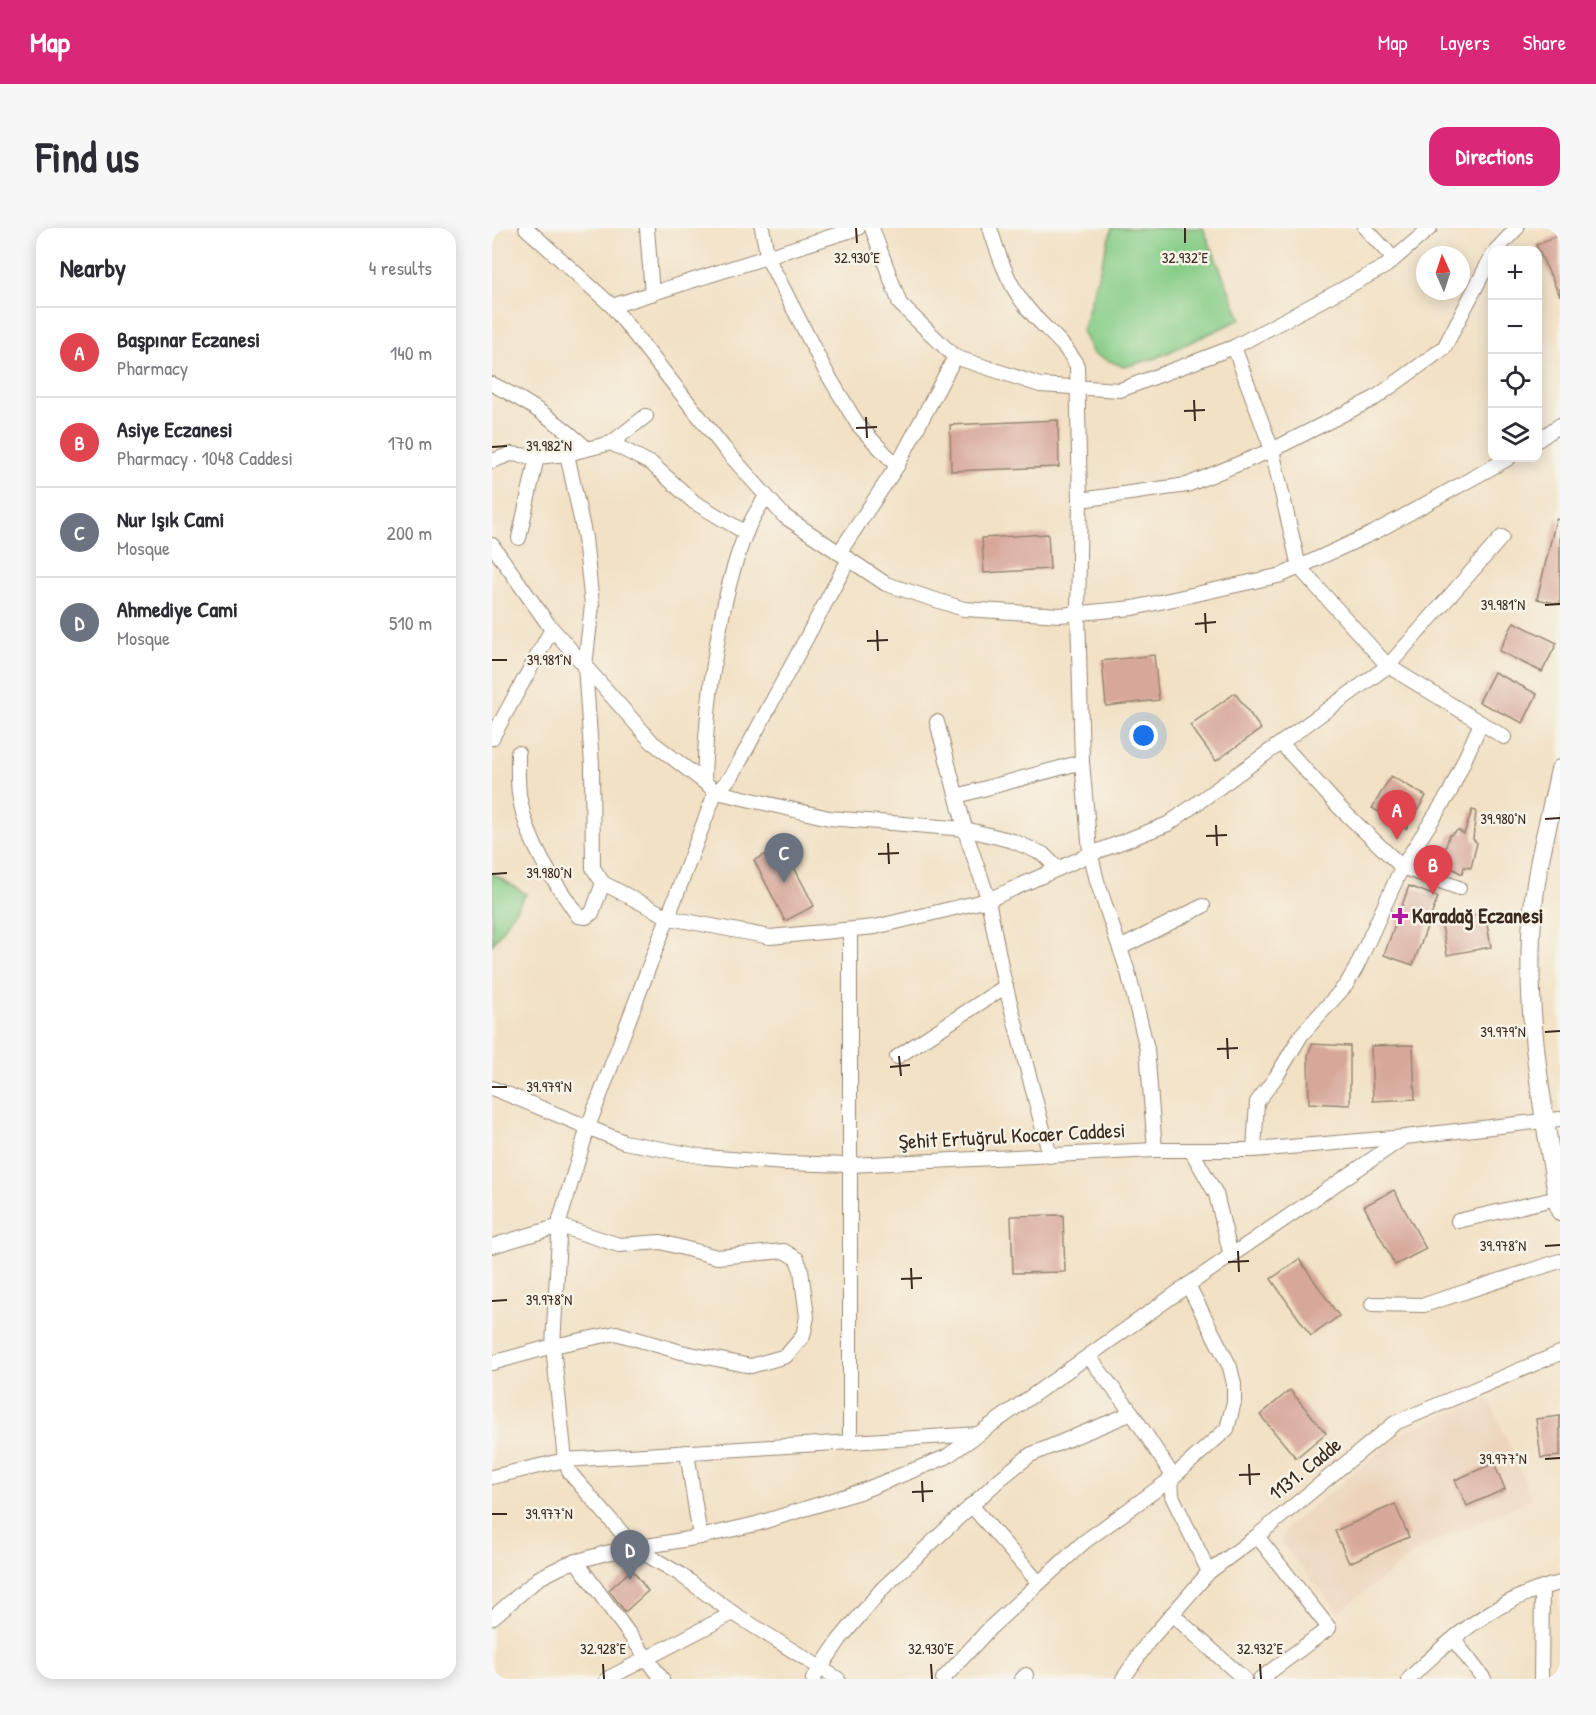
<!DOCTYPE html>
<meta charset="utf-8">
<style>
:root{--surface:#fff;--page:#f7f7f7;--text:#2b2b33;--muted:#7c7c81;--line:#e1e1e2;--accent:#db2777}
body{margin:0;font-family:"Patrick Hand",sans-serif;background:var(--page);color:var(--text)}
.controls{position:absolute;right:18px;top:18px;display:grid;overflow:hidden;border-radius:12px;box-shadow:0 3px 15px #0003}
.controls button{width:54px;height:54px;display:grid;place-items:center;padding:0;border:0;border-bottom:2px solid var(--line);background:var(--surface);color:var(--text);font:30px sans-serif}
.compass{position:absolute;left:924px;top:18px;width:54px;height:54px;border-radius:50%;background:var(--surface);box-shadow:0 3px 15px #0003;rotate:357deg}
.you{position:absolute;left:652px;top:508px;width:21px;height:21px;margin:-15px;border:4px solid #fff;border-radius:50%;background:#1a73e8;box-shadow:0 0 0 9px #1a73e833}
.badge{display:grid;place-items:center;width:39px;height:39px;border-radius:50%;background:var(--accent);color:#fff;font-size:20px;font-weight:700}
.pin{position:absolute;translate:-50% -50px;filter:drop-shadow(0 2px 3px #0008)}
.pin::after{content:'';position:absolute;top:32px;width:21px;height:18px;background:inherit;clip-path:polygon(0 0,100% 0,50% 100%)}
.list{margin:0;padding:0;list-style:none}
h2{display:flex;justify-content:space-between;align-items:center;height:78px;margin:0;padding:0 24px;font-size:26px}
h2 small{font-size:20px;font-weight:400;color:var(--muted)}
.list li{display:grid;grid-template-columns:39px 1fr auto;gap:18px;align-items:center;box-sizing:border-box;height:90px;padding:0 24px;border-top:2px solid var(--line)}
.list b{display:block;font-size:22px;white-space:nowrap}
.list p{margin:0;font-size:20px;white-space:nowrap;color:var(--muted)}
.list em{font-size:20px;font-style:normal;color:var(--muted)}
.icon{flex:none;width:33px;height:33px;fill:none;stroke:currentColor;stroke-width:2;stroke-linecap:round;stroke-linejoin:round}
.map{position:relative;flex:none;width:1068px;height:1451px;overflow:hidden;border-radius:18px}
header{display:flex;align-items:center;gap:36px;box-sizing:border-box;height:84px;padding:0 30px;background:var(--accent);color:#fff}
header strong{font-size:28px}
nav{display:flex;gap:33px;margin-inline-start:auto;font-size:21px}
.intro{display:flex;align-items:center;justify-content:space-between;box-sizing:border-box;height:144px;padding:0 36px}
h1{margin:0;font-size:42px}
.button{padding:15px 27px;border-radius:18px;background:var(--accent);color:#fff;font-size:21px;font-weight:700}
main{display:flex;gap:36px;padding:0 36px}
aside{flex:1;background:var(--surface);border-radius:18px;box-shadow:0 3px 15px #0003}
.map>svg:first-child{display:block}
.built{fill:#ecd3b9}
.green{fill:#87cd88;stroke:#617c53;stroke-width:1.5}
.building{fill:#d7a79a}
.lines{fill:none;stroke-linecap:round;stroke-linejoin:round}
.minor-casing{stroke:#968672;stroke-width:16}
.major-casing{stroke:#968672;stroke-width:20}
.minor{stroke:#fff;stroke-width:14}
.major{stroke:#fff;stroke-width:18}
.ticks{fill:none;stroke:#3b2a1e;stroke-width:2}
.poi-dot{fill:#b5179e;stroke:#f7f3e8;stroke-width:2}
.labels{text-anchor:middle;stroke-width:5;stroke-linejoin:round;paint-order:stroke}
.poi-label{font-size:21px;font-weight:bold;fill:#3b2a1e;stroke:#f7f3e8;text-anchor:start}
.street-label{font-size:21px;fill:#3b2a1e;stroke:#f7f3e8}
.ticks-label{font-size:15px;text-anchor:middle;fill:#3b2a1e;stroke:#f7f3e8;stroke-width:5;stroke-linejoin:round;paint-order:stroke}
</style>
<header>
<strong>Map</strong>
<nav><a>Map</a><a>Layers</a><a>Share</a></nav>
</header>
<div class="intro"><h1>Find us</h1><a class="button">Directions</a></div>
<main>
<aside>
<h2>Nearby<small>4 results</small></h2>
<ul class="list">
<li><span class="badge" style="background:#e0444e">A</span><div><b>Başpınar Eczanesi</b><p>Pharmacy</p></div><em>140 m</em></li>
<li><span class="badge" style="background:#e0444e">B</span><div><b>Asiye Eczanesi</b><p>Pharmacy · 1048 Caddesi</p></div><em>170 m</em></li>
<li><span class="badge" style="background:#6b7280">C</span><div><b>Nur Işık Cami</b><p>Mosque</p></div><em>200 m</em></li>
<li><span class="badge" style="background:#6b7280">D</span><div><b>Ahmediye Cami</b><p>Mosque</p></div><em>510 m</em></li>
</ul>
</aside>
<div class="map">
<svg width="1068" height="1451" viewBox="0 0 1068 1451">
<rect width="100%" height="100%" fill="#f7f3e8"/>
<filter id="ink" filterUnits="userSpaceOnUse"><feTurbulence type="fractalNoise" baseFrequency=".0167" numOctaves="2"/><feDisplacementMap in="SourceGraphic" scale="12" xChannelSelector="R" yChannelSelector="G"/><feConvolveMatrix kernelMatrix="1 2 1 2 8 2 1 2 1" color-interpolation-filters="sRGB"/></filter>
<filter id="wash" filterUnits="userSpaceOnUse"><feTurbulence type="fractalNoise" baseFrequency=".008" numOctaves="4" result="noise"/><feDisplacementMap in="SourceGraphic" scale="24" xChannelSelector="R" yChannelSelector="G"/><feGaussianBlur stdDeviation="1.35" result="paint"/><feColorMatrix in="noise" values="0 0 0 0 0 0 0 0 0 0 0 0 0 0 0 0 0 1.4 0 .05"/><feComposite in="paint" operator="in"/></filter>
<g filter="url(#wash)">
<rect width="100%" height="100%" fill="#f2e1c5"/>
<path class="built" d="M997,1170l43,101 -108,47 -85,66 -57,-68 2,-14 116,-96z"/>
<g class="green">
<path d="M620,0h91l38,91 -85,39 -32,9 -31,-13 -11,-23z"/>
<path d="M0,645l34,21 -34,51z"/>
</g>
<g id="blocks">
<g class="building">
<path d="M1068,6v62l-24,-51z"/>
<path d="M566,192l1,47 -108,4 -1,-46z"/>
<path d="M1064,291l4,1v84l-23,-5z"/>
<path d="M556,306l2,35 -66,4 -2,-35z"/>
<path d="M1022,394l43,21 -15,29 -43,-21z"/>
<path d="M662,427l5,45 -53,6 -4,-45z"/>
<path d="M1002,444l43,22 -14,29 -44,-21z"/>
<path d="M743,465l26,36 -45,32 -26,-36z"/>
<path d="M899,548l35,20 -20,33 -34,-21z"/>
<path d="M980,582l4,1 -3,28 4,4 -6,25 -7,-1 -2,7 -12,-7 2,-6 -6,-3 -1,-8 4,-14 9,-6 6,4z"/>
<path d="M291,618l31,60 -29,15 -31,-61z"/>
<path d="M917,658l29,11 -25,68 -29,-10z"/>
<path d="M993,685l6,34 -44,8 -6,-35z"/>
<path d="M820,816l38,2v59l-41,-2 -1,-48z"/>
<path d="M921,817l2,54 -42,2 -2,-55z"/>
<path d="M902,962l32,59 -31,16 -31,-59z"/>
<path d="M571,987l2,57 -52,1 -2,-57z"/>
<path d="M807,1031l40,57 -28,20 -40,-57z"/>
<path d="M798,1162l36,43 -30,25 -36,-43z"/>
<path d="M1068,1188v40l-19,2 -5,-39z"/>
<path d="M1002,1235l11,26 -38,17 -12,-26z"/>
<path d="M903,1276l14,33 -60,26 -14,-32z"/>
<path d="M140,1341l16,22 -23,21 -16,-22z"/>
</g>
</g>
</g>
<g filter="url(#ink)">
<use href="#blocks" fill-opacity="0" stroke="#968672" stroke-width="1.5"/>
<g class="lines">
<g class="minor-casing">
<g id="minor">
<path d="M34,0l86,78 112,142 60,68 102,68 78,25 96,6 73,-7 149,-33 93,-43 134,-74"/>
<path d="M155,0l5,66"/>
<path d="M270,0l6,31 57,111 33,55 39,41"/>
<path d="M380,0l28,76 55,53 85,28 80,5 114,-43 152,-81 44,-38"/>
<path d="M498,0c8,26 18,56 35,77 16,22 40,36 52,61l3,134 -2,113 4,149 8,89 7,30 31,91 19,77 8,101"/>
<path d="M873,0l29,31"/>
<path d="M1004,22l21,-22"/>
<path d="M120,78l246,-78"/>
<path d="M742,119l38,103 27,117 89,99 116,71"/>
<path d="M0,156c36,18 66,37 95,65"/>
<path d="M1046,212l22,-15"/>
<path d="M119,215l41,21 42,38 52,31"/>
<path d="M75,226l18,84 7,67 -7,61 7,99 1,103 10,15 67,35 100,19 105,-10 113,-27 103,-46 77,-30 220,-158 114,-129"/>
<path d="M0,233l19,-7 26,3 30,-3 44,-11 35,-27"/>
<path d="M588,272l107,-15 85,-35 103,-52 69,-50 48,-92"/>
<path d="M27,310l18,-81"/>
<path d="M0,317l56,79 104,118 65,50 112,26 136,11 48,12 30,13 15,15"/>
<path d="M347,325l58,-87 58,-109"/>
<path d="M445,494l31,118 19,55 16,81 47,180"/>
<path d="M0,510l60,-109"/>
<path d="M789,515l59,65 62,59 57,21"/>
<path d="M26,525c0,16 -1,32 2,47 8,44 33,80 58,116l8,1 6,-4 11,-30"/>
<path d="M212,554c2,-76 14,-184 44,-254 4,-11 12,-21 18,-32"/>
<path d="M465,568l125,-34"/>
<path d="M628,720l83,-42"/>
<path d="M405,829l109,-71"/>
<path d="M0,860l132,54 81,15 80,6 65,2 305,-15h99l151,-13 155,-18"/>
<path d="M699,922l25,44 15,62"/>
<path d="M762,922l3,-48 19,-25 26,-43 44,-49 10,-17 46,-101 48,-75 31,-69"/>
<path d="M966,993l100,-23"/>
<path d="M0,1018l68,-20 59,19 42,-3 56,15 67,-6 13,8 4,11 6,47 -4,19 -17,20 -35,10 -70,-14 -65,-19 -63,13 -61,17"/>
<path d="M880,1076l52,1 136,-44"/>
<path d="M597,1129l43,56 39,60 1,23 37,76"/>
<path d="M358,1212v-510"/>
<path d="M195,1224l13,85"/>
<path d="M0,1249l73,-17 414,-26"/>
<path d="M479,1277l68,78"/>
<path d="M765,1308l72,92 -69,51"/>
<path d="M84,1333l86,118"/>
<path d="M680,1386l72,65"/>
<path d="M0,1390l47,-40 28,-14 39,-11 94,-16 56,-13 106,-33 84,-34 242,-172 215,-147"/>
<path d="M962,1412l30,39"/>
<path d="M115,1451l126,-66"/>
<path d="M321,1451l27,-40 43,-51 117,-109 30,-24 102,-42"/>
<path d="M346,1451l-105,-66 -55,-40 -43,-25 -65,-75 -5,-13 -12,-114 7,-127 28,-92 126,-331 19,-22 116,-215"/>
<path d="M451,1451l47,-51 94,-86 87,-63 56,-50 7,-27v-18l-4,-17 -42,-82"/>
<path d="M530,1451l4,-4"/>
<path d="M631,1451l25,-37 61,-70 48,-36 138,-113 165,-70"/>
<path d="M917,1451c41,-42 93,-83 151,-96"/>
<path d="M1049,1451l1,-92"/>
</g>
</g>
<g class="major-casing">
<path id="major" d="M1068,541c-9,45 -23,92 -27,139 -10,101 10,203 27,303"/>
</g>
<use href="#minor" class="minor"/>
<use href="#major" class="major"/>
</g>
</g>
<path class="ticks" d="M364,0l1,15M693,0v15M702,172l1,21M692,183l21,-1M374,189l1,21M364,200l21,-1M0,219l15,-1M1053,377l15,-1M713,385l1,20M703,396l21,-2M385,402l1,21M375,413l21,-1M0,432h15M1053,591l15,-1M724,597l1,21M714,608l21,-1M396,615l1,21M386,626l21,-1M0,646l15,-1M1053,804l15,-1M735,810l1,21M725,821l21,-1M407,828l2,20M398,839l20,-2M0,859h15M1053,1018l15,-1M746,1023l1,21M736,1034l21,-1M419,1040l1,21M409,1051l21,-1M0,1073l15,-1M1053,1231l15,-1M757,1236l1,21M747,1247l21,-1M430,1253l1,21M420,1264l21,-1M0,1286h15M111,1436l1,15M439,1436l1,15M768,1436l1,15"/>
<path class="poi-dot" d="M905 679h6v6h6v6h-6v6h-6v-6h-6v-6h6z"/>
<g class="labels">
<g class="poi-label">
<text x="920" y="695">Karadağ Eczanesi</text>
</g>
<g class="street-label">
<text transform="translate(520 908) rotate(-3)" y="7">Şehit Ertuğrul Kocaer Caddesi</text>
<text transform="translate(813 1241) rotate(-39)" y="7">1131. Cadde</text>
</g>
</g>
<g class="ticks-label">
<text x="365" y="35">32.930°E</text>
<text x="693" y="35">32.932°E</text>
<text x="57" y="223">39.982°N</text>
<text x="1011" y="382">39.981°N</text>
<text x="57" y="437">39.981°N</text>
<text x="1011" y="596">39.980°N</text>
<text x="57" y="650">39.980°N</text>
<text x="1011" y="809">39.979°N</text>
<text x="57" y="864">39.979°N</text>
<text x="1011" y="1023">39.978°N</text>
<text x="57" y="1077">39.978°N</text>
<text x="1011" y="1236">39.977°N</text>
<text x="57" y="1291">39.977°N</text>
<text x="111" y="1426">32.928°E</text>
<text x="439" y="1426">32.930°E</text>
<text x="768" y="1426">32.932°E</text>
</g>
</svg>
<div class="controls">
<button>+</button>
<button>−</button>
<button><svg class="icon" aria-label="locate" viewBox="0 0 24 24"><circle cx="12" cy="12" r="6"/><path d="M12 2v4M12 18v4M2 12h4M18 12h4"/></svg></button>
<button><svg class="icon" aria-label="layers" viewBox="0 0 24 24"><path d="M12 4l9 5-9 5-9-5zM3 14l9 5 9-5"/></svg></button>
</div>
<svg class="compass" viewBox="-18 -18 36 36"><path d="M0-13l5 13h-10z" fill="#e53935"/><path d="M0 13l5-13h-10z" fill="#7c7c81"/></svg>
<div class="you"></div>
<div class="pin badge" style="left:905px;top:612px;background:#e0444e">A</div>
<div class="pin badge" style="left:941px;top:667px;background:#e0444e">B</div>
<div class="pin badge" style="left:292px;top:655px;background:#6b7280">C</div>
<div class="pin badge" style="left:138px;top:1352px;background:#6b7280">D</div>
</div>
</main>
